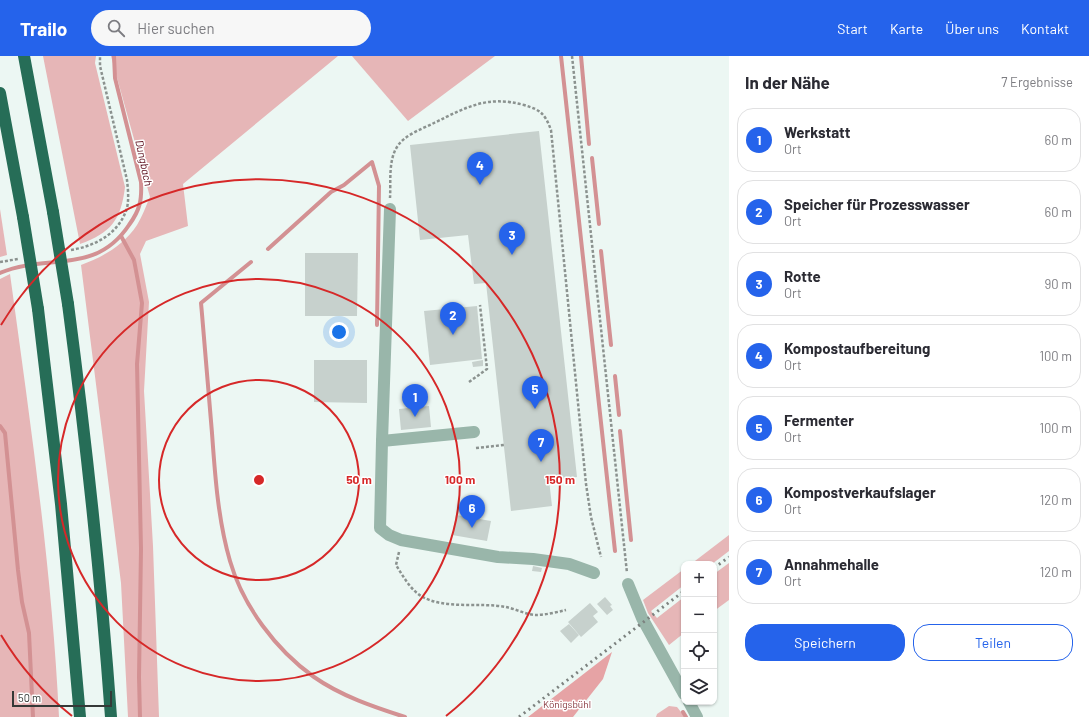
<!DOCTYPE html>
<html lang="de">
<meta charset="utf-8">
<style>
:root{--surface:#fff;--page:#f7f7f7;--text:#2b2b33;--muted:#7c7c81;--line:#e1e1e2;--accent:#2563eb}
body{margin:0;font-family:Barlow,sans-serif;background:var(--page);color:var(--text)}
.controls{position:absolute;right:12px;bottom:12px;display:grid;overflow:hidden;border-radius:8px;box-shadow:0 1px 3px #0004}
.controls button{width:36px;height:36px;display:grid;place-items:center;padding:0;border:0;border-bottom:1px solid var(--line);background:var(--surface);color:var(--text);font:20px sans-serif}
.scale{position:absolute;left:12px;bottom:10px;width:100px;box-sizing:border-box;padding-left:4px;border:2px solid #353937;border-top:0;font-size:11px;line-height:14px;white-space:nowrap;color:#353937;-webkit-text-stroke:3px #fff;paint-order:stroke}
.you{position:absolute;left:339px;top:276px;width:14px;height:14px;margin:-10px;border:3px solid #fff;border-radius:50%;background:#1a73e8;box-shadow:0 0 0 6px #1a73e833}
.badge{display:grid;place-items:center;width:26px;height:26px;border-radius:50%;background:var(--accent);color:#fff;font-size:13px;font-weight:700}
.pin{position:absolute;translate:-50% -33px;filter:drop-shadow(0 1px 2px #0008)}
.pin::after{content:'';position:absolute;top:21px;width:14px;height:12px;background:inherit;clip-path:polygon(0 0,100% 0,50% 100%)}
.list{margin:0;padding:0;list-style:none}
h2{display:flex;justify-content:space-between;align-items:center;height:52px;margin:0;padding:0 16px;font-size:17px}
h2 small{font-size:13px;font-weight:400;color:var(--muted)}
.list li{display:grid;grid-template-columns:26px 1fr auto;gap:12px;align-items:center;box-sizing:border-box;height:64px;margin:0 8px 8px;padding:0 8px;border:1px solid var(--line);border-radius:16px}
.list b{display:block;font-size:15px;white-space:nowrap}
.list p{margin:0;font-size:13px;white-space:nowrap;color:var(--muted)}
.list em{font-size:13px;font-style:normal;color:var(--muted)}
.actions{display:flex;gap:8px;padding:12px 16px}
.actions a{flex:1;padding:9px 0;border:1px solid var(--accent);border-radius:16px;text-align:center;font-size:14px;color:var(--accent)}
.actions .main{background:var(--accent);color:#fff}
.icon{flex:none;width:22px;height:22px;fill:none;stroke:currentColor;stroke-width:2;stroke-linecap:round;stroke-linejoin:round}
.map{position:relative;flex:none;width:729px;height:661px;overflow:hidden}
header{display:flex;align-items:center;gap:24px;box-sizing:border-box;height:56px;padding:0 20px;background:var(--accent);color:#fff}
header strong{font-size:19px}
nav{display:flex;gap:22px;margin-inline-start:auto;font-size:14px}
.search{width:280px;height:36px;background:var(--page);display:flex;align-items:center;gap:10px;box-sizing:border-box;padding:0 14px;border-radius:22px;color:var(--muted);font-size:15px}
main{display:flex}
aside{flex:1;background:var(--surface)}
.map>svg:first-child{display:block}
.green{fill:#e6b6b7}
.forest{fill:#e6a3a5}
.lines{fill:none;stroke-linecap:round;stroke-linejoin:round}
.stream{stroke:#d39193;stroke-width:4}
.building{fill:#c7d1cd}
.path{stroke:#8b928f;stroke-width:2.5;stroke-dasharray:3 2;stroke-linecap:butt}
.minor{stroke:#99b6aa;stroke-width:12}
.highway{stroke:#266d57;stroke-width:12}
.rail{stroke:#7c827f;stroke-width:3;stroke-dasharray:2 4;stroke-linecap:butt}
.highway-bridge{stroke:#266d57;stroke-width:12}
.ring{fill:none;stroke:#d62828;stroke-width:2}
.labels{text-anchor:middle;stroke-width:3;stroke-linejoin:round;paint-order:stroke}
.park-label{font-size:10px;fill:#88383f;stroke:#fff}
.water-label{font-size:11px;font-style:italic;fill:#590a19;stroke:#fff}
.centre{fill:#d62828;stroke:#fff;stroke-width:2}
.ring-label{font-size:12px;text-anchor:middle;font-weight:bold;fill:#d62828;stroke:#fff;stroke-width:3;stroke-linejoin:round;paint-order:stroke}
</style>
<header>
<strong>Trailo</strong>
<div class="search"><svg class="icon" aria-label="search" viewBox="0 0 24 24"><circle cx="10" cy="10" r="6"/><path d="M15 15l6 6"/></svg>Hier suchen</div>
<nav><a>Start</a><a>Karte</a><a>Über uns</a><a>Kontakt</a></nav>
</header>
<main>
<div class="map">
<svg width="729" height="661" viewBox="0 0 729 661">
<rect width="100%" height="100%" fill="#ecf7f3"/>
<g class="green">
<path d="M43,0h53l-1,7 30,124c-4,33 -14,46 -45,57z"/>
<path d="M111,0h227l-155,128 5,42 -42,15 -6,13 9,48 -5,89 9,155 6,171h-31l-7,-134 -40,-318c22,-8 43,-20 56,-40 5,-8 9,-19 13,-28z"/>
<path d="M352,0h143l-87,65z"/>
<path d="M0,153l7,46 -7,2z"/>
<path d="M10,218c20,147 42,295 49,443h-59v-438z"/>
<path d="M729,479v16l-17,13h-21z"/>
<path d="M729,507v37l-15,11v-37z"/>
<path d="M684,513v16l-33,26 6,7 27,-21v36l-15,12 -21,-32 -5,-13z"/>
<path d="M669,650l8,1 8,10h-29l1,-3z"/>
</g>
<path class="forest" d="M612,596l-9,27 -30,38h-45z"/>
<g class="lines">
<g class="stream">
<path d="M561,0l54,495"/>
<path d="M581,0l8,88"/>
<path d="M592,102l7,66"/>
<path d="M121,180l13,24 8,43 -5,61 4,185 -2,128 1,40"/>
<path d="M268,193l63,-57 13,-7 28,-23 7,24 -2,139"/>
<path d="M601,195l10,94"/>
<path d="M251,206l-50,41c4,43 7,86 11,130 3,42 6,87 18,128 13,45 46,89 84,116 27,19 60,30 91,40"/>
<path d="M0,217c47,-20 95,3 129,-48 11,-15 13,-25 12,-43l-26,-104 -1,-22"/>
<path d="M615,320l4,39"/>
<path d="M0,370l5,7 13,137 4,32 7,31 4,84"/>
<path d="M620,375l11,109"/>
<path d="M683,656l3,5"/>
</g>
</g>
<g class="building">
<path d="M539,75l38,346 -28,3 3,26 -41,5 -25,-228 -12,1 -6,-49 -48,5 -10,-95z"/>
<path d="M305,197h53l-1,63h-52z"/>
<path d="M477,250l5,53 -52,6 -6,-54z"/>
<path d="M314,304h53v43l-53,-1z"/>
<path d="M483,304v6l-10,1 -1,-5z"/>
<path d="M429,350l2,21 -30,3 -2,-21z"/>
<path d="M456,459l35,6 -4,20 -35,-6z"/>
<path d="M533,510l9,2 -1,4 -9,-1z"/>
<path d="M605,541l7,8 -2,1 3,4 -6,5 -10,-11z"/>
<path d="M590,547l8,9 -5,4 5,6 -17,15 -13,-15z"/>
<path d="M569,568l10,11 -8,8 -11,-12z"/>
</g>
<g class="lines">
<g class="path">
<path d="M572,0l55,517"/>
<path d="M390,142c1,-15 -2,-37 7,-51 7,-12 25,-18 37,-24 33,-16 53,-28 90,-18 17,5 21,9 27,25l35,354 5,33 10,40"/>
<path d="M71,194c24,-4 48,-16 56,-42 2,-9 1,-19 0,-28l-27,-114v-10"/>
<path d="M0,206l18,-3"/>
<path d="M469,326l18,-13 -7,-64"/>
<path d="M476,392l28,-3"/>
<path d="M399,496l-3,13c7,11 14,24 25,31 23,14 60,6 85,11 10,2 21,8 30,8 10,0 21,-3 30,-5"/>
</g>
<g class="minor">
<path d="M474,376l-92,9 -2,87 9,7 12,5 97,17 35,2 36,5 25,9"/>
<path d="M382,385l8,-232"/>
<path d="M628,528l14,34 42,76"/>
<path d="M689,646l8,15"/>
</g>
<g class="highway">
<path d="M24,0l29,156"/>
<path d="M0,37l23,124"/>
<path d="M68,248c18,137 33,275 43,413"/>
<path d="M38,253l23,195 19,213"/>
</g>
<g class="rail">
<path d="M714,512l15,-11"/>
<path d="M519,661l165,-126"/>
</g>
<g class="highway-bridge">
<path d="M53,156l15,92"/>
<path d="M23,161l15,92"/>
</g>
</g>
<g class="ring">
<circle cx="259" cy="424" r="100"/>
<circle cx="259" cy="424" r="201"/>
<path d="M72 660A301 301 0 0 1 1 579M1 269A301 301 0 1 1 446 660"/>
</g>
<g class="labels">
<g class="park-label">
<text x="567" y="652">Königsbühl</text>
</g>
<g class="water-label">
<text transform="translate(144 107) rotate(78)" y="4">Dungbach</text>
</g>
</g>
<circle cx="259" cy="424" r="6" class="centre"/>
<g class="ring-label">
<text x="359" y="428">50 m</text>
<text x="460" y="428">100 m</text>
<text x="560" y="428">150 m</text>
</g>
</svg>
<div class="controls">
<button>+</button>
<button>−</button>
<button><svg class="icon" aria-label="locate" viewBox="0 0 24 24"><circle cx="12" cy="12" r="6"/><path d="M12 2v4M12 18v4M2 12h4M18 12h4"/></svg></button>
<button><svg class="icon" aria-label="layers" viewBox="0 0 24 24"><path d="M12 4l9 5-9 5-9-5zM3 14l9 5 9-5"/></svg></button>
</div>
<div class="scale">50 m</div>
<div class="you"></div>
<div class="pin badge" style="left:415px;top:361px">1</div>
<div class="pin badge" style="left:453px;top:279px">2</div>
<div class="pin badge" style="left:512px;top:199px">3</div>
<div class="pin badge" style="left:480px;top:129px">4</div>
<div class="pin badge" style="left:535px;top:353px">5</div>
<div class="pin badge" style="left:472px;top:472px">6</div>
<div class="pin badge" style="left:541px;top:406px">7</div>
</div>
<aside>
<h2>In der Nähe<small>7 Ergebnisse</small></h2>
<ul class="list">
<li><span class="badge">1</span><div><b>Werkstatt</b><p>Ort</p></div><em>60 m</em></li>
<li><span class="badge">2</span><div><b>Speicher für Prozesswasser</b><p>Ort</p></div><em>60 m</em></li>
<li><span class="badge">3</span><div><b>Rotte</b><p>Ort</p></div><em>90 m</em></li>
<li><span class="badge">4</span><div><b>Kompostaufbereitung</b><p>Ort</p></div><em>100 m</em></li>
<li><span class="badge">5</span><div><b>Fermenter</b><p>Ort</p></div><em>100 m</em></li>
<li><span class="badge">6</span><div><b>Kompostverkaufslager</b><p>Ort</p></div><em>120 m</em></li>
<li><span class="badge">7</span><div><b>Annahmehalle</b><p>Ort</p></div><em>120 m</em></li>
</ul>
<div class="actions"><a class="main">Speichern</a><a>Teilen</a></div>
</aside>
</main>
